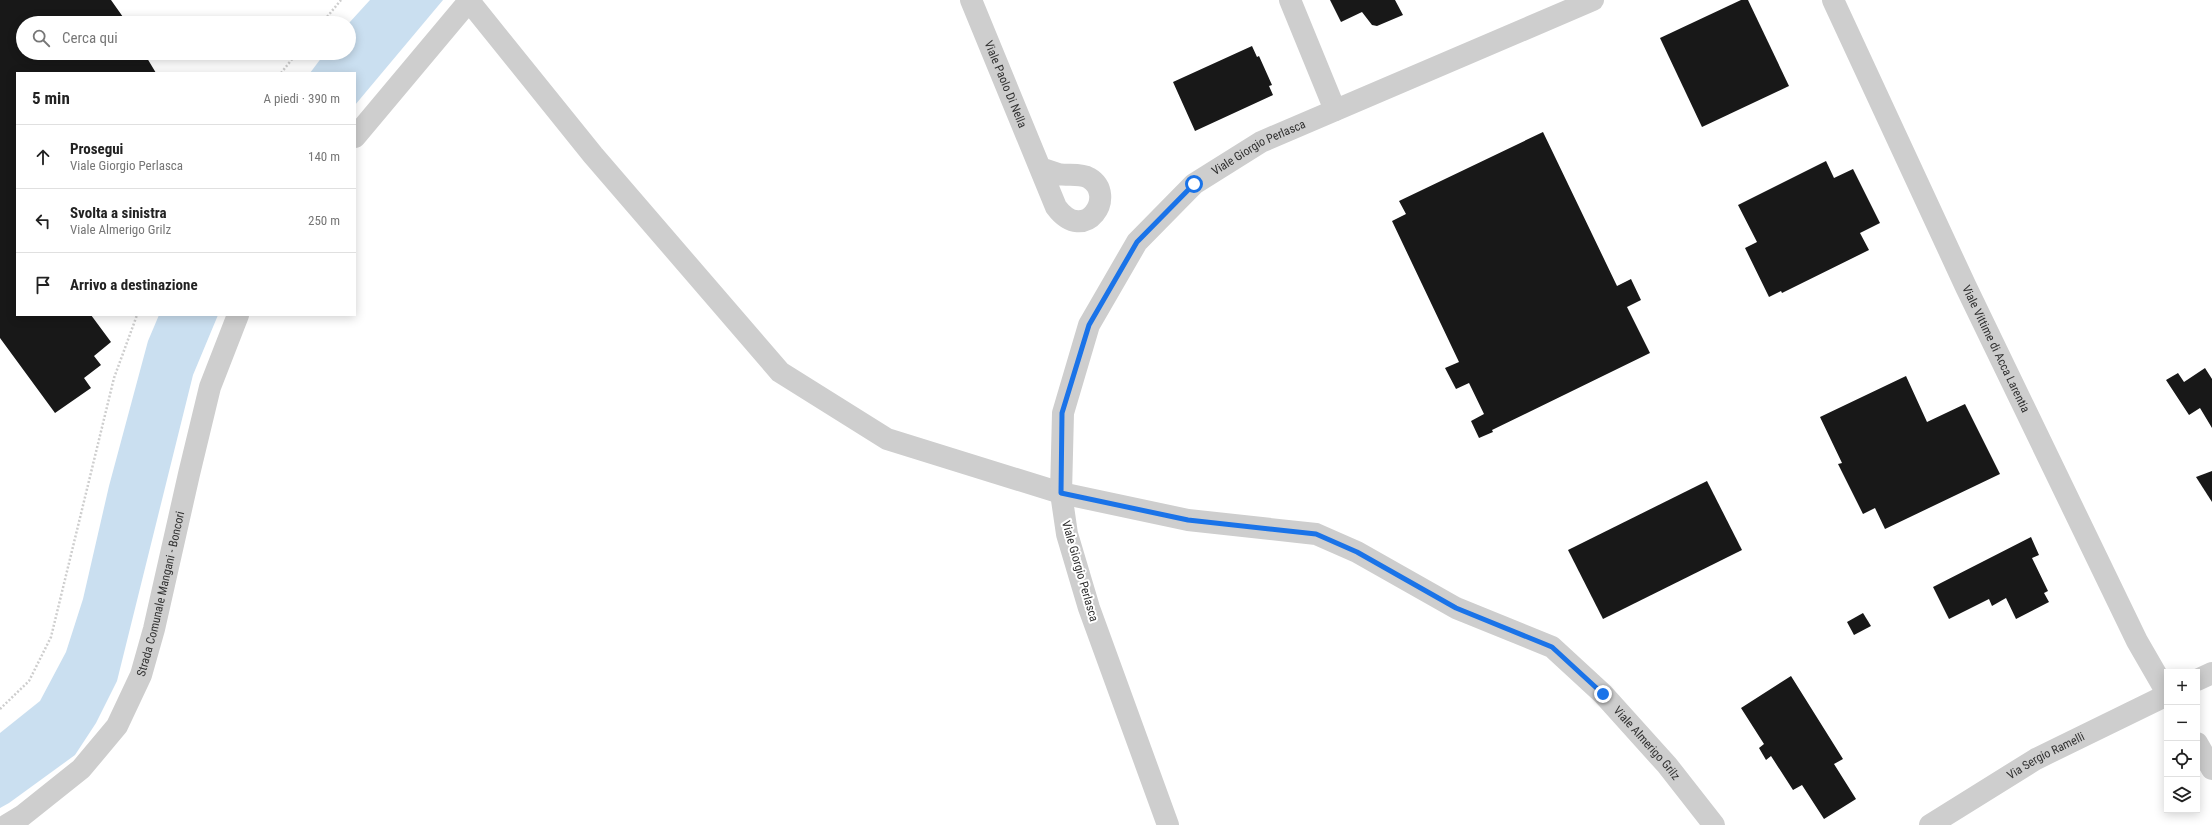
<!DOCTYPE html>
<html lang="it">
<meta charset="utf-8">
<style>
:root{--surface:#fff;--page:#f2f2f2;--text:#222;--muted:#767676;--line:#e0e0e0}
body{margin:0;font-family:"Roboto Condensed",sans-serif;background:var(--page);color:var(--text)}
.controls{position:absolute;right:12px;bottom:12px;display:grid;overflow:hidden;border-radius:0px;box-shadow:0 2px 10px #0003}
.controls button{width:36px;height:36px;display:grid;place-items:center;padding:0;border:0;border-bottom:1px solid var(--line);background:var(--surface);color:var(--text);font:20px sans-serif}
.stop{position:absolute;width:12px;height:12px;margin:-9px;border:3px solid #1a73e8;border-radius:50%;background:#fff}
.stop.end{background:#1a73e8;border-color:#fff;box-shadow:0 1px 4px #0008}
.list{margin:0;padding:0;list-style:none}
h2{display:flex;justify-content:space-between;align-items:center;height:52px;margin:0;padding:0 16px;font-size:17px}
h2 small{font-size:13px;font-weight:400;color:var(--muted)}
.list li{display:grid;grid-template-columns:26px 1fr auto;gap:12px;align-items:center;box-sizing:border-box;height:64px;padding:0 16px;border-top:1px solid var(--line)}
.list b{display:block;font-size:15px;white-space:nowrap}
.list p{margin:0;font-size:13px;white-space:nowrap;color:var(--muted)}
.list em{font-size:13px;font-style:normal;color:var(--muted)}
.icon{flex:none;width:22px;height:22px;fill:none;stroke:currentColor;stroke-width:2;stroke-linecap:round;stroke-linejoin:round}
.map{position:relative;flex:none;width:2212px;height:825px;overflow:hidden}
.search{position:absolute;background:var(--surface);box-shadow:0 2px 10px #0003;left:16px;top:16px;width:340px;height:44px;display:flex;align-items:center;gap:10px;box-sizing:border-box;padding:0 14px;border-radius:22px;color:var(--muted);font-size:15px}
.panel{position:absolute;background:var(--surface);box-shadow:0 2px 10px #0003;left:16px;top:72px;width:340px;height:244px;border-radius:0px}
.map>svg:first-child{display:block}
.water{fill:#cadff0}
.building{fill:#181818}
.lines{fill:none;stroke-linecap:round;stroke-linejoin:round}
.path{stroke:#cecece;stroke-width:2.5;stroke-dasharray:2 2;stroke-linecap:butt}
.minor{stroke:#cecece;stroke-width:22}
.route{stroke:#1a73e8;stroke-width:5}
.labels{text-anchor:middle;stroke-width:4;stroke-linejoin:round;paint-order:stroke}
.street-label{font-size:12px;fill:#313131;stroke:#fff}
</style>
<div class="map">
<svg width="2212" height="825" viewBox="0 0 2212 825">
<rect width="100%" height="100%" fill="#fff"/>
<g class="water">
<path d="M370,0h73l-88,105v-32h-45l15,-20h24v-30z"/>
<path d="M159,315h59l-25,60 -76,306 -21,42 -21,32 -66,48 -9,5v-75l40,-32 26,-49 17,-53 26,-113 39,-145z"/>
</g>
<g class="building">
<path d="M0,0h111l12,17 -8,6h-92v30h121l12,20h-139v242h74l20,27 -17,14 7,9 -17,13 7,10 -36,25 -55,-75z"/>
<path d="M1330,0h65l8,15 -26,11 -5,-1 -10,-13 -21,10z"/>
<path d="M1741,0h7l41,86 -87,41 -42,-89z"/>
<path d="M1252,46l5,11 2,-1 13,29 -3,1 4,9 -78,36 -22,-49z"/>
<path d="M1543,132l74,154 14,-7 10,21 -14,7 23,46 -158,77 1,2 -14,6 -8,-17 13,-7 -15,-31 -13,6 -11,-21 14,-6 -67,-141 14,-7 -7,-13z"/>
<path d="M1826,161l8,17 19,-9 27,54 -20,10 9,17 -87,43 -1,-2 -12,6 -24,-49 12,-6 -19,-37z"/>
<path d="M2205,368l7,11v49l-12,-20 -11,7 -23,-35 12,-7 6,9z"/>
<path d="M1906,376l21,46 38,-18 35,70 -115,55 -10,-21 -12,6 -25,-50 4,-1 -22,-46z"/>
<path d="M2212,471v31l-16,-25z"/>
<path d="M1707,481l35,69 -139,69 -35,-69z"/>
<path d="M2031,537l8,18 -7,3 16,33 -4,2 5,9 -33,17 -10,-21 -14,8 -3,-7 -40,20 -16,-32z"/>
<path d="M1863,613l8,13 -17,9 -7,-13z"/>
<path d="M1791,676l52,83 -9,5 22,35 -32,20 -22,-34 -9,5 -22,-34 -5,4 -7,-12 5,-4 -23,-36z"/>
</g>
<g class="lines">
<g class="path">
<path d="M322,23l19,-23"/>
<path d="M281,73l16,-20"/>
<path d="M0,709l29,-28 22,-44 63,-259 23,-63"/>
</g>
<g class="minor">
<path id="s1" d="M971,0l85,207c29,39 62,-12 33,-29 -9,-5 -21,-2 -31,-4 -6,-2 -12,-4 -18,-6"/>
<path d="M1290,0l45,110"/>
<path id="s2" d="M1833,0l133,287 171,354 30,52"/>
<path id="s3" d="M355,137l114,-136 124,154 187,217 107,67 174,54 127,27 128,14 41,18 99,56 96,39 51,47 64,71 47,60"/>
<path d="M2197,680l15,-7"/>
<path d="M2197,743l15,26"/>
<path id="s4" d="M7,825l15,-9 59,-47 36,-43 24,-51 13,-46 35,-155 21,-87 28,-72"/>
<path id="s5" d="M1168,825l-79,-217 -22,-74 -6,-41 2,-80 26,-88 48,-83 57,-58 67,-42 332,-142"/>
<path id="s6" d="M1930,825l106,-66 131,-64"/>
</g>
</g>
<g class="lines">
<path class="route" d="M1194,184l-57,58 -48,83 -27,88 -1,80 127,27 128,14 41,18 99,56 96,39 51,47"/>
</g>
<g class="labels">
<g class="street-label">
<text dy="4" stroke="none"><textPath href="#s1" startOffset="91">Viale Paolo Di Nella</textPath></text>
<text dy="4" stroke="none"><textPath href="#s5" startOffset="773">Viale Giorgio Perlasca</textPath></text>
<text dy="4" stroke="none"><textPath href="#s2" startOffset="385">Viale Vittime di Acca Larentia</textPath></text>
<text transform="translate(1080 571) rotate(74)" y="4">Viale Giorgio Perlasca</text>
<text dy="4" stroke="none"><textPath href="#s4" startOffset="289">Strada Comunale Mangani - Boncori</textPath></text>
<text dy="4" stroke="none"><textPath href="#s3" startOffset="1626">Viale Almerigo Grilz</textPath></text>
<text dy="4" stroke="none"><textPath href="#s6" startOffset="135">Via Sergio Ramelli</textPath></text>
</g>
</g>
</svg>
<div class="controls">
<button>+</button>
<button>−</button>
<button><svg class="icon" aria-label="locate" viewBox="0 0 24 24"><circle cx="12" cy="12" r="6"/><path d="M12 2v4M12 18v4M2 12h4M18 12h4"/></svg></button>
<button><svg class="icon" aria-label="layers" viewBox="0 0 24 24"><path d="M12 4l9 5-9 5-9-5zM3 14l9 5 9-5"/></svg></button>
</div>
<div class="stop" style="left:1194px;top:184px"></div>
<div class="stop end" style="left:1603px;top:694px"></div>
<div class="search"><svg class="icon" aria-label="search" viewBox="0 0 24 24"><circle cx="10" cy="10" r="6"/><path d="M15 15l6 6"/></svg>Cerca qui</div>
<section class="panel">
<h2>5 min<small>A piedi · 390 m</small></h2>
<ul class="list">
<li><svg class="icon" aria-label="ahead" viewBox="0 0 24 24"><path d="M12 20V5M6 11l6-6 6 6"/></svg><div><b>Prosegui</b><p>Viale Giorgio Perlasca</p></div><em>140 m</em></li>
<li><svg class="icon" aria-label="left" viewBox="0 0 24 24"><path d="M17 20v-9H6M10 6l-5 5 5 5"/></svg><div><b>Svolta a sinistra</b><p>Viale Almerigo Grilz</p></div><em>250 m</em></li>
<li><svg class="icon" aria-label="arrive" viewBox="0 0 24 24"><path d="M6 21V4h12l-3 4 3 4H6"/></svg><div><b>Arrivo a destinazione</b></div></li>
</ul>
</section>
</div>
